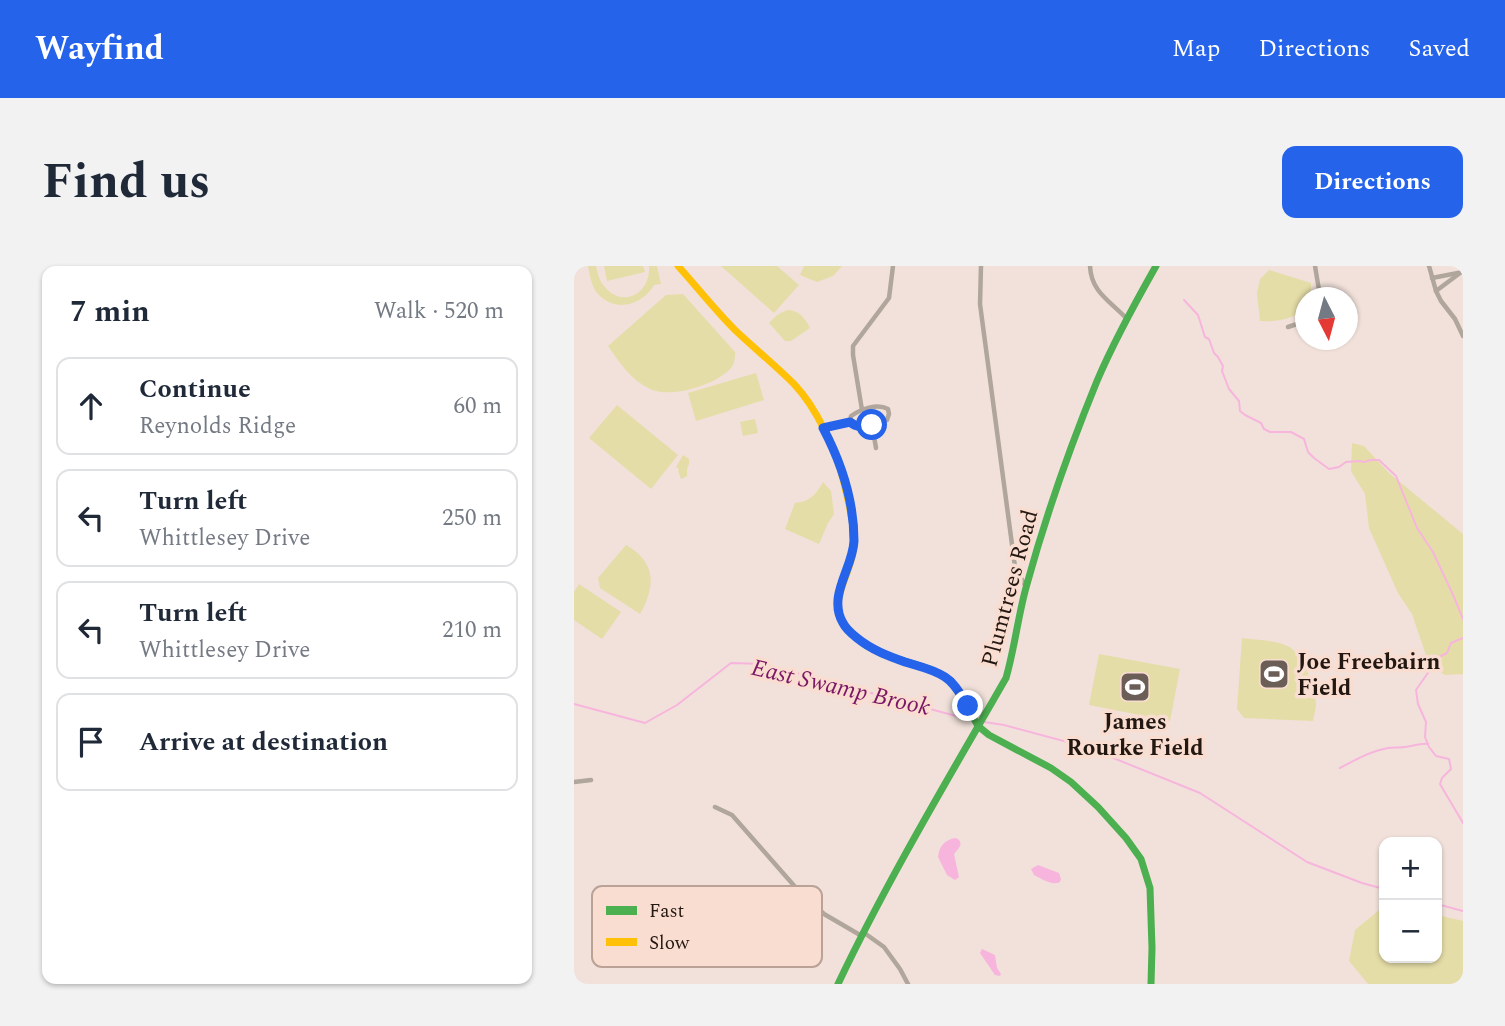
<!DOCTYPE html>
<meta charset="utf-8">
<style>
:root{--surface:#fff;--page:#f2f2f3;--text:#1f2937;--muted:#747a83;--line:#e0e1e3;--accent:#2563eb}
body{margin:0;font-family:Spectral,serif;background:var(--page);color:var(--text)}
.controls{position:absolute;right:21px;bottom:21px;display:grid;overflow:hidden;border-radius:14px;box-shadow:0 2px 5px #0004}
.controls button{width:63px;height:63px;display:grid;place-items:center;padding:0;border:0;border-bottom:2px solid var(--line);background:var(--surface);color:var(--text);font:35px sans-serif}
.compass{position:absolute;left:721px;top:21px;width:63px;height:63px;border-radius:50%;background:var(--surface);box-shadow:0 2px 5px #0004;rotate:174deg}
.stop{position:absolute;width:21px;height:21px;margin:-16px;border:5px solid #2563eb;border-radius:50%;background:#fff}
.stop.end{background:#2563eb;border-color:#fff;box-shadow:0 2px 7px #0008}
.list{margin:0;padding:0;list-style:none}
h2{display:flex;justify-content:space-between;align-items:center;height:91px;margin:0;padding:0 28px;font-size:30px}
h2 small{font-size:23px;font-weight:400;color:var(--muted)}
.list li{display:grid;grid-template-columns:46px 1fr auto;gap:21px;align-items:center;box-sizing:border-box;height:98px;margin:0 14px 14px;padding:0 14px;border:2px solid var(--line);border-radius:14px}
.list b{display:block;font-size:26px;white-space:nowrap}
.list p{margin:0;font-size:23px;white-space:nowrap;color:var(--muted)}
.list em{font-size:23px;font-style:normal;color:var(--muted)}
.icon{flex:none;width:38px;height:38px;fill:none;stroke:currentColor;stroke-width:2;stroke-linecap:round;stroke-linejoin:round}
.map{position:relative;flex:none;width:889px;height:718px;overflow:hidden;border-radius:14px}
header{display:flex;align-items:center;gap:42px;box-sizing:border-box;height:98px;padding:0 35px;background:var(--accent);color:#fff}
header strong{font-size:33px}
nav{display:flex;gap:38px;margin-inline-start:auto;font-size:24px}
.intro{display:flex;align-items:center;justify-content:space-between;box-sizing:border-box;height:168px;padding:0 42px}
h1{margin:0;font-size:49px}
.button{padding:18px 32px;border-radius:14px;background:var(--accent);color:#fff;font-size:24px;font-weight:700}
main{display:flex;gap:42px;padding:0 42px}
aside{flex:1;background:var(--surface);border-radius:14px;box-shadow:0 2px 5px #0004}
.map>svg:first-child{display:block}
.green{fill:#e5dda7}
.water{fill:#f7b5dd}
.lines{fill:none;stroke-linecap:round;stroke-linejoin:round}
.stream{stroke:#f7b5dd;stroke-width:2}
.street{stroke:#b0a69b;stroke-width:4.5}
.fast{stroke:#4caf50;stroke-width:7}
.slow{stroke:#ffc107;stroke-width:7}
.route{stroke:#2563eb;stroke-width:9}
.labels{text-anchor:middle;stroke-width:7;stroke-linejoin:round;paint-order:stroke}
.street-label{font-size:23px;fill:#231711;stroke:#faddd1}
.poi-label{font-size:23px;font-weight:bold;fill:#231711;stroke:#faddd1;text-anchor:start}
.water-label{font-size:24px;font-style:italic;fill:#7b1765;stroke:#faddd1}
.key{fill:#faddd1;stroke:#baa297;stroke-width:2}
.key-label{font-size:19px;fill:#231711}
</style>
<header>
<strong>Wayfind</strong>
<nav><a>Map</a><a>Directions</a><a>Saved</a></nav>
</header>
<div class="intro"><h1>Find us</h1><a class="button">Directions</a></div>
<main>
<aside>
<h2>7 min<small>Walk · 520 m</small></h2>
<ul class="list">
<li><svg class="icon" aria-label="ahead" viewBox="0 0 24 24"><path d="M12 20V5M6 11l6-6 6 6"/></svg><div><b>Continue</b><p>Reynolds Ridge</p></div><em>60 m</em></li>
<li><svg class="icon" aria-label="left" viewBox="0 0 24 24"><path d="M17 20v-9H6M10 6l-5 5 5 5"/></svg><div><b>Turn left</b><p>Whittlesey Drive</p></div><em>250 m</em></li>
<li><svg class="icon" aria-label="left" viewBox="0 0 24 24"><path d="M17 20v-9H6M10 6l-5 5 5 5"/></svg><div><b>Turn left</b><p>Whittlesey Drive</p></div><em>210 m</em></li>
<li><svg class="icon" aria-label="arrive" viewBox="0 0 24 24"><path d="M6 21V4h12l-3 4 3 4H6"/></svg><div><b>Arrive at destination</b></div></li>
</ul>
</aside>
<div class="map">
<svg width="889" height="718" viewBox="0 0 889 718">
<rect width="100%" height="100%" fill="#f1e1da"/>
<g class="green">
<path d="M14,0h8c2,8 3,15 9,21 18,22 46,6 44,-21h8l4,18 -7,1c-12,21 -40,28 -57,8 -6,-8 -7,-18 -9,-27z"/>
<path d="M30,0h39l2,6 -38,9z"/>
<path d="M147,0h56l22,19 -25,28z"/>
<path d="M230,0h38l-9,10 -16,6 -17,-7z"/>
<path d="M695,4l42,13v7l-3,7 -2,1c0,21 -29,24 -46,23l-3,-28 3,-14z"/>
<path d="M109,28l52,58c0,5 0,11 -4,16 -15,17 -60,31 -81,21 -19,-9 -31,-27 -42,-43l58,-51z"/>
<path d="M213,44c12,0 18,8 23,18l-19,13h-6l-16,-18 8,-8z"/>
<path d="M182,107l8,27 -68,21 -8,-28z"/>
<path d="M43,139l61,50 -27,34 -62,-51z"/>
<path d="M181,153l3,14 -15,3 -3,-14z"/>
<path d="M778,177l12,3 25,27 74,61v140l-18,1 -16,-11 -17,-50 -14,-21 -29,-65 -4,-34 -14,-23z"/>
<path d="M109,189l6,4v5l-2,5v7l-6,3 -3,-8 1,-2 -3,-2z"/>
<path d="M249,216l8,9 3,23 -6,9 -9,21 -34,-15 10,-26c15,-1 21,-9 28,-21z"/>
<path d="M52,279c30,17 30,41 14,69l-40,-26 -2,-10z"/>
<path d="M5,318l42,28 -19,27 -28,-19v-28z"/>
<path d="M668,372c13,2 38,2 49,10 14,12 24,38 25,56 0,5 -2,11 -3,17l-69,-3 -7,-9z"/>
<path d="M525,388l81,15 -10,52 -81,-16z"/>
<path d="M810,640v52h53v-43l26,6v63h-95l-19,-23 6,-31z"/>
</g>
<g class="water">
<path d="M381,572l3,1c6,5 0,10 -4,15l5,23 -4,3 -8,-5 -9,-18c1,-10 6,-17 17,-19z"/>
<path d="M464,599l21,8 2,6 -1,3c-8,4 -18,-3 -26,-7l-3,-6z"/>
<path d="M408,683l13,6 2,13 4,6 -1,2 -5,-1 -15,-22z"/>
</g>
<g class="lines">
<g class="stream">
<path d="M610,34l14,15 7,22 4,2 5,14 4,4 5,9 -1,5 7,18 10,12 1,10 5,4 16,8 3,6 6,3h21l13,7 4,13 6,6 15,11 10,-2 7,-5 13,-1 5,1 7,-2h8l17,16 21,52 16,24 21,45 9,22"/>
<path d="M889,372l-12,5 -4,10 -8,4 -23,33 2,14 8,18 -1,15 4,10 7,9 13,3 2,10 -9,9 -2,6 23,39"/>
<path d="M0,438l71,19 32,-18 54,-42 32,1 208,56"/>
<path d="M410,456l20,3 82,22 114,46 107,69 55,21 22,6"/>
<path d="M766,502c15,-8 31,-17 48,-20 6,-1 11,0 17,-1 8,-1 15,-4 23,-3"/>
<path d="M863,638l26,7"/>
</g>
<g class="street">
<path d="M407,0l-1,38 35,263 10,18"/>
<path d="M516,0c1,26 20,35 36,52"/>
<path d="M741,0l4,24 -1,8"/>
<path d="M855,0l7,25 5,10 14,18 8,17"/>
<path d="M858,12l31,-6"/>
<path d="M862,25l24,-18"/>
<path d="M714,61l9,-3 9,-6"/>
<path d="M288,144l-9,-55v-9l36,-48 4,-32"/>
<path d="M298,159l4,23"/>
<path d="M249,162l27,-6c10,8 26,4 37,-2l2,-6 -1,-5c-11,-6 -27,0 -37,7l-1,6"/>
<path d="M0,516l17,-2"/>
<path d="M141,541l17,8 65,74 27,25 36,21"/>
<path d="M289,666l21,15 16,22 8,15"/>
</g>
<g class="fast">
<path d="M279,368l14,12 15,8 48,15 17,9 12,14 19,34 11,9 62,33 20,14 27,25 28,31 15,21 9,29 2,60 -1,36"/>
<path d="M264,718c50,-105 110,-205 168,-306 9,-31 12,-63 21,-94 19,-69 43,-137 70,-203 17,-40 38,-78 59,-115"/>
</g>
<path class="slow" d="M104,0c19,21 37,44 57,64 19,18 40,35 59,54 22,23 43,67 50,99 5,21 12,47 9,68 -4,31 -32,56 0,83"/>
</g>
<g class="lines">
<path class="route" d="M298,159c-8,2 -15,3 -22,-3l-27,6c18,34 31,73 31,113 -1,27 -27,55 -11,82 3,6 9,11 14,15 15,12 31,18 48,24 13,4 28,7 40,15 11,7 16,19 23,29"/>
</g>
<defs>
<g id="stadium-square" transform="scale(1.575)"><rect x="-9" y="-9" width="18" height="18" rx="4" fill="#6b5e57" stroke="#faddd1"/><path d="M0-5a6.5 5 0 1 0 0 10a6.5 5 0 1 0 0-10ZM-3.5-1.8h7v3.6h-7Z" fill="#fff"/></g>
</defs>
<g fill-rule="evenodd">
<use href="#stadium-square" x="700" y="408"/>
<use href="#stadium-square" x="561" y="421"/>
</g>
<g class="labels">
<g class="street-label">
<text transform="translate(435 322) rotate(-75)" y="8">Plumtrees Road</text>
</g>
<g class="poi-label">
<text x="723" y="403">Joe Freebairn<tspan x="723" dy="26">Field</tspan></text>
<text x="561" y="463" text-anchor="middle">James<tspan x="561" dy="26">Rourke Field</tspan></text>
</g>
<g class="water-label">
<text transform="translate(267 421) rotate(13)" y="8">East Swamp Brook</text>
</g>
</g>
<rect x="18" y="620" width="230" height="81" rx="10" class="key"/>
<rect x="32" y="640" width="31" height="9" fill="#4caf50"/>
<rect x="32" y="672" width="31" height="8" fill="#ffc107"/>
<g class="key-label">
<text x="75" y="651">Fast</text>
<text x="75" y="683">Slow</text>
</g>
</svg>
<div class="controls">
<button>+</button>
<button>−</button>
</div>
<svg class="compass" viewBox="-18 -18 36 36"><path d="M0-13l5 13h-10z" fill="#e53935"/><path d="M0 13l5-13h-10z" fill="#747a83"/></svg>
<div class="stop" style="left:298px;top:159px"></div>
<div class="stop end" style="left:394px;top:440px"></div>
</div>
</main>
